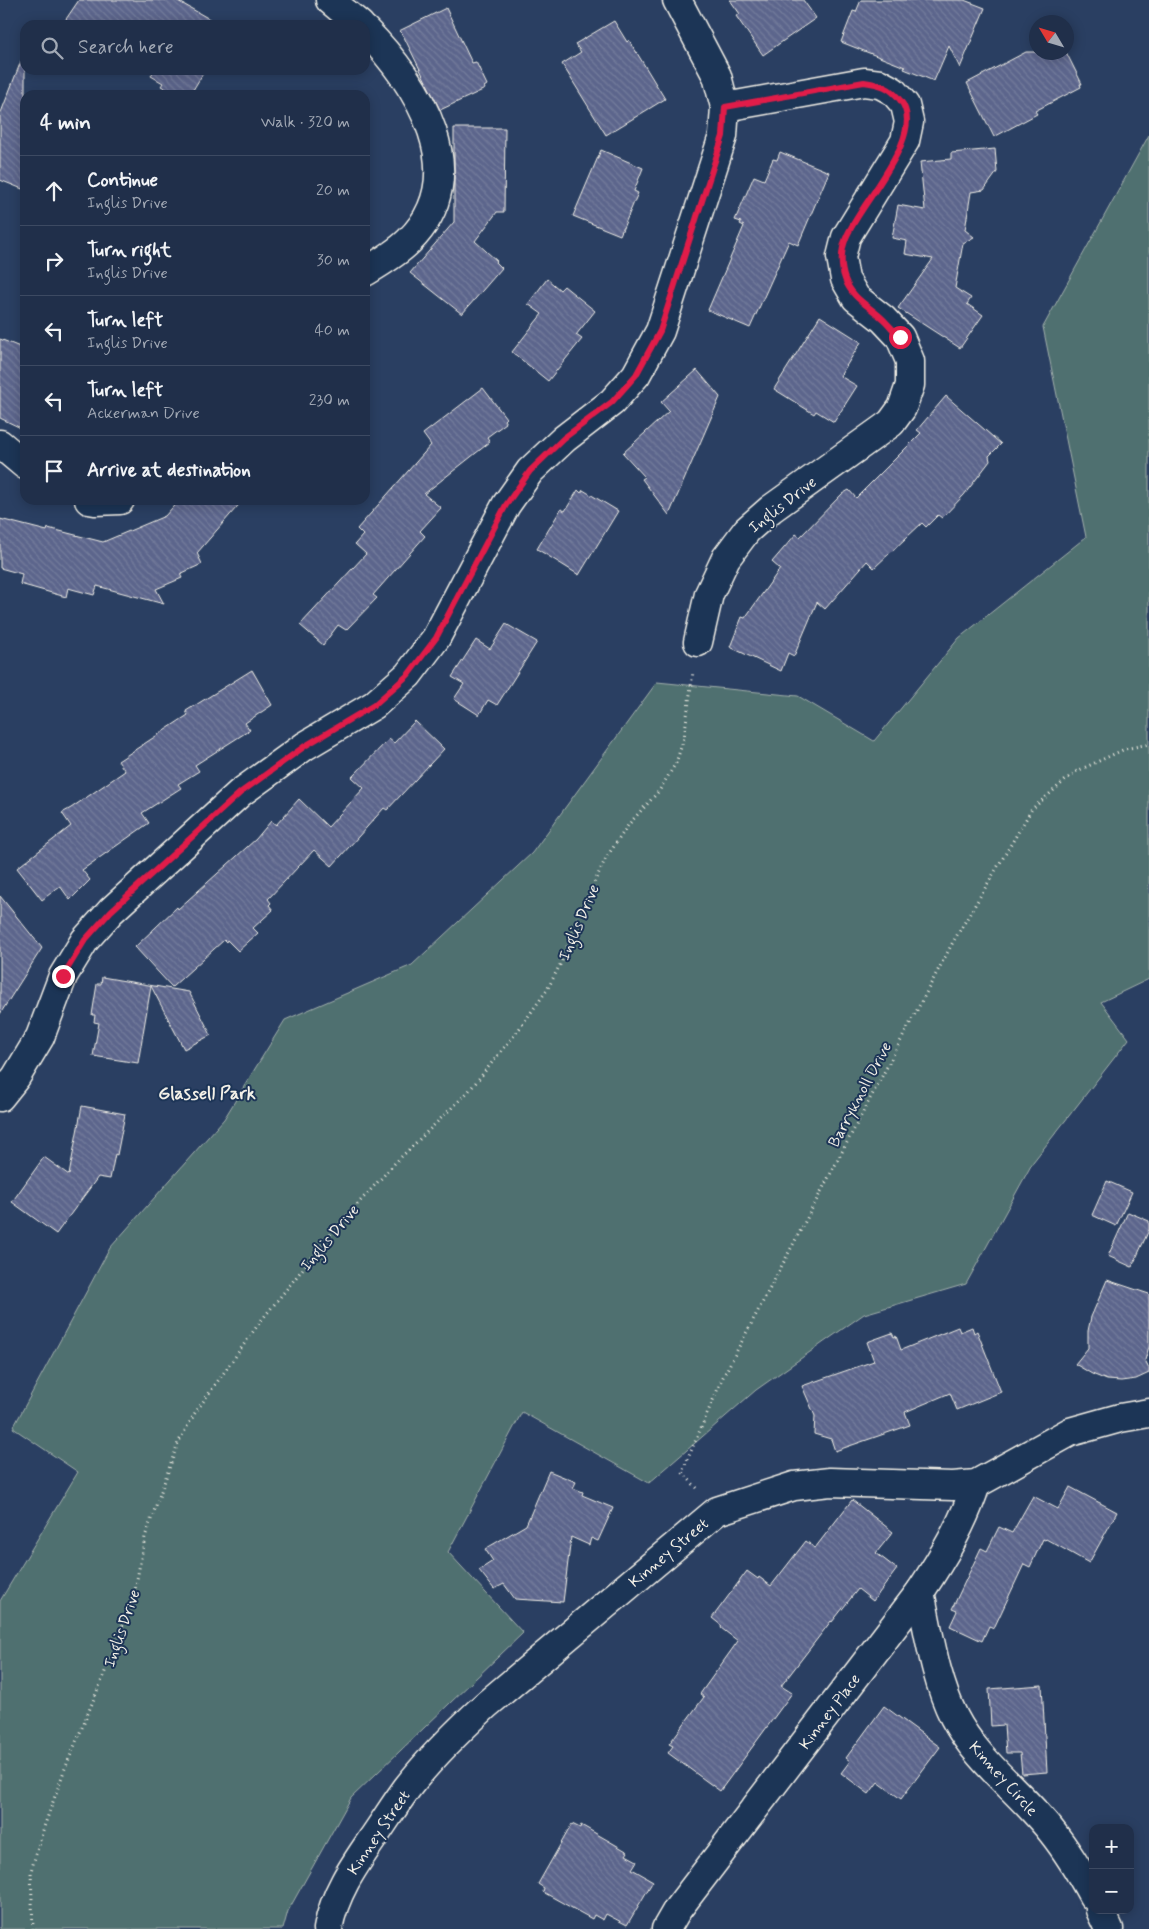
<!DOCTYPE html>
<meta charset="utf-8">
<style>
:root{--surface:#202f4a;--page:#283751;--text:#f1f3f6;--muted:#a2a9b5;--line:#3d4a62}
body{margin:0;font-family:Mynerve,sans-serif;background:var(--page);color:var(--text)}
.controls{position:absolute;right:15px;bottom:15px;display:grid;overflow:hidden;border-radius:10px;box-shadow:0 2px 12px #0003}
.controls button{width:45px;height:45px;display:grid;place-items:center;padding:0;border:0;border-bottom:1px solid var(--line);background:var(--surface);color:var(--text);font:25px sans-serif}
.compass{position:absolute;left:1029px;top:15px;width:45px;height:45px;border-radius:50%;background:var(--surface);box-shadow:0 2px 12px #0003;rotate:308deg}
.stop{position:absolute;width:15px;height:15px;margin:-11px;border:4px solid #e11d48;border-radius:50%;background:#fff}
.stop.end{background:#e11d48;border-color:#fff;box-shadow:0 1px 5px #0008}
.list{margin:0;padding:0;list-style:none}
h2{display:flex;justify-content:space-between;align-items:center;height:65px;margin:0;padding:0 20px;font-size:21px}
h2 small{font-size:16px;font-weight:400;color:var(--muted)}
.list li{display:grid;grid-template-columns:32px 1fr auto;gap:15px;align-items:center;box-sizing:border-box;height:70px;padding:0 20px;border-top:1px solid var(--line)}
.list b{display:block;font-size:19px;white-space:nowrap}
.list p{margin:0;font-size:16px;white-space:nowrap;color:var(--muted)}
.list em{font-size:16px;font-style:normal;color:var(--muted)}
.icon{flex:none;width:28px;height:28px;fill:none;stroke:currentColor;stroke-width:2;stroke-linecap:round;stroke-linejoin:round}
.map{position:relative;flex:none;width:1149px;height:1929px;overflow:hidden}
.search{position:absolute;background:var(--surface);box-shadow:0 2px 12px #0003;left:20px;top:20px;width:350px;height:55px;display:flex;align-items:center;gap:12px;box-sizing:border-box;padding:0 18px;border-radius:15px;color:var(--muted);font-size:19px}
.panel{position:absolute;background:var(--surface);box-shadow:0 2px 12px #0003;left:20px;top:90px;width:350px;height:415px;border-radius:15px}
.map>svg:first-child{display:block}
.green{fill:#50706f;stroke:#a2b0ac}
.building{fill:url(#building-back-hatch);stroke:#f4f1e8}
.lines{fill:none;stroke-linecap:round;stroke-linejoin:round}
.minor-casing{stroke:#f4f1e8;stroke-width:31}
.path{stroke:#f4f1e8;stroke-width:3;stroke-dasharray:1 4;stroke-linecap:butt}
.minor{stroke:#1d3557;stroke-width:28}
.route{stroke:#e11d48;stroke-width:6}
.labels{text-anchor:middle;stroke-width:4;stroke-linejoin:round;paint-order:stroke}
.street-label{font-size:16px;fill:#f4f1e8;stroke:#1d3557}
.neighbourhood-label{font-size:18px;font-weight:bold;fill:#f4f1e8;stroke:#1d3557}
</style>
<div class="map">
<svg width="1149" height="1929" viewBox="0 0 1149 1929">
<defs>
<pattern id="building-back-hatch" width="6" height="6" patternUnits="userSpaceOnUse" patternTransform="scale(1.25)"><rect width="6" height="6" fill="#5c658c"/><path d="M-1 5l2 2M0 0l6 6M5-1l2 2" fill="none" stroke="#747c9c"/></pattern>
</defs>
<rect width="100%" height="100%" fill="#2a3f62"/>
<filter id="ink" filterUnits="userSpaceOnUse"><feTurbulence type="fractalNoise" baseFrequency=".02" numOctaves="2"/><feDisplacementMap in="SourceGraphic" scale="10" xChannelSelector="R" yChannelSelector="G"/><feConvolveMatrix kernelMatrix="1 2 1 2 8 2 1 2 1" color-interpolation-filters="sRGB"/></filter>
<g filter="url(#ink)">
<path class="green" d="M1149,135v844l-48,23 28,37 -96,123 -67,122 -102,30 -108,76 -107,93 -127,-71 -74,140 75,81 -172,165 -63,113 -5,18h-283v-328l78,-129 -65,-44 97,-180 114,-129 61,-99 127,-55 120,-112 125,-171 141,14 76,45 85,-103 127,-101 -43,-210z"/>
<g class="building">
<path d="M79,0h97l44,25h-158z"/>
<path d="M730,0h73l13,18 -53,37 -27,-39 4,-2z"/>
<path d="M861,0h103l21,8 -25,60 -11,-22 -15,35 -30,-12 1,-2 -64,-25 12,-31 3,1z"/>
<path d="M446,8l26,55 4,-1 11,23 -3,2 1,2 -45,21 -37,-75 -4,-4z"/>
<path d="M614,21l13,21 2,-2 36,59 -59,36 -44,-71 19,-12 -6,-8z"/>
<path d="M1026,52h40l16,32h-2l1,3 -46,24 2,3 -43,23 -27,-54z"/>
<path d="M23,56h2v134l-25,-10v-65z"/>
<path d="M154,70h51l-15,25h-13l-16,-9 2,-3 -12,-7z"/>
<path d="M454,128h51l-1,84h-7l-22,29 22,20 -1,1 6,6 -40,46 -52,-41 44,-51z"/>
<path d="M995,149l2,23 -13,18 -13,2 -6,38 9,7 -11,6 -8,45 16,10 -4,6 16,11 -23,33 -62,-40 35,-49 -28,-5 2,-13 -15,-3 6,-33 27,5 -5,-48 31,-3v-6z"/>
<path d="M601,150l42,18 -9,23 4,2 -18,42 -47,-19z"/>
<path d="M780,152l49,20 -31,73 -9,-4 -39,87 -42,-18 36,-84 -4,-2 1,-2 -6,-2 19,-44 10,4 9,-21 4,1z"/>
<path d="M547,279l13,11 4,-4 31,25 -19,24 6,4 -34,42 -36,-29 30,-38 -14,-10z"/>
<path d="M820,316l41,26 -21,34 17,10 -23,36 -18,-11 -2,3 -40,-25z"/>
<path d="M0,339l25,10v81l-25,-12z"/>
<path d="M697,370l23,27 -51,118 -27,-36 3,-2 -22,-24 46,-42 -8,-9z"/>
<path d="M483,388l23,30 -2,2 2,3 -19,14 3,5 -66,52 17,14 -21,23 5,5 -52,59 4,3 -31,32 -8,-5 -15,20 -23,-20 66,-71 -11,-10 8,-9 -6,-6 74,-84 -8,-11z"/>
<path d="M946,396l55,48 -12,12 1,5 -26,34 -22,23 -4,-3 -12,12 -4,-4 -48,45 -7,-7 -42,48 -8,-7 -23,54 -6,-3 -7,18 -51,-24 12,-30 3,1 35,-49 -8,-7 24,-28 4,3 42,-43 7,-4 7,8 65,-65 -4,-3z"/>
<path d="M578,490l3,3 2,-3 35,21 -39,64 -42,-26 24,-40 4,2z"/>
<path d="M179,500h64l-46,53 5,11 -22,10 2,4 -26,11 8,15 -67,-18 -3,9 -26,-7 -2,9 -46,-13 2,-10 -22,-6v-49l47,12 1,-3 55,14 62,-26z"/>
<path d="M506,624l31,18 -40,63 -9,-5 -9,15 -25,-16 10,-15 -12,-7 24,-37 14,9z"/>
<path d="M252,670l20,35 -27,18 5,7 -55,35 4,6 -21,13 3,4 -39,25 7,10 -67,47 8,10 -20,20 -10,-14 -18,14 -25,-32 54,-42 -9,-13 9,-5 54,-37 -7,-10 70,-46 -2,-4z"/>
<path d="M415,721l29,28 -57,61 -3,-2 -52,58 -18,-16 -46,49 3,4 -2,2 4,5 -20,18 5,5 -20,18 -11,-11 -1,2 -2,-2 -52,47 -37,-40 42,-40 1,2 78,-70 15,-18 5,4 23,-26 29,28 36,-39 -12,-11 37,-38 5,4z"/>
<path d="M0,896l42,52 -42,66z"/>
<path d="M102,977l87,15 22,43 -27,14 -33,-63 -13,77 -45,-7 6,-33 -5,-1 1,-7h-3l5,-31h4z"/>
<path d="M82,1106l43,8 -8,41 -2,-1 -5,25 -12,-2 -42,57 -44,-32 32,-45 25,18z"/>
<path d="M1107,1181l25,11 -16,34 -24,-11z"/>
<path d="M1128,1212l21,9v9l-17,37 -24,-11z"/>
<path d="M1107,1280l42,14v53l-4,13 4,8v5l-13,6 -15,2 -14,-1 -15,-6 -17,-10 13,-16v-17l3,-14z"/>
<path d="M958,1327l2,5 12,-5 2,6 3,-2 24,61 -44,18 -7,-17 -45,19 5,13 -75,26 -4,-12 -17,-5 1,-18 -13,-30 72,-25 -7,-19 25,-9 2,4 2,-1 5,14z"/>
<path d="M549,1471l27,11 -3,6 10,4 -1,3 31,13 -15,33 -7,-3 -2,7 -18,-8 -8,65 -48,-3 -11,-15 -10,5 -15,-19 14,-9 -8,-12 41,-24z"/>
<path d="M1070,1487l47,25 -28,51 -43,-24 -1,1 -2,-1 -13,28 -6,-3 -30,64 -5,-2 -7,15 -32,-15 7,-15 -5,-2 29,-61 6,3 12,-24 13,6 21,-37 25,13z"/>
<path d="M852,1500l41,32 -17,21 21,16 -24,32 -15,-12 -26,33 -1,-1 -50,65 11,7 -72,98 -52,-38 5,-7 -4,-2 35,-47 -4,-3 38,-53 -17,-13 1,-2 -10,-8 35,-47 11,8 1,-2 12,9 35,-45 9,7z"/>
<path d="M1042,1685l5,87 -25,2 -2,-21h-14l-2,-28 -13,1 -2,-37z"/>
<path d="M884,1706l56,41 -39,52 -23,-17 -9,12 -28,-21 9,-12 -4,-3z"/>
<path d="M572,1824l8,4 1,-3 47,27 -2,3 11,6 -5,8 21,12 -26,44 -21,-11 -3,6 -9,-5 -2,4 -49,-27 1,-4 -6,-4z"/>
</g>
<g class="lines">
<g class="minor-casing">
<g id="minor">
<path d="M330,0l30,25"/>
<path d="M365,30c53,53 111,145 44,211 -12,12 -29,22 -44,31"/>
<path d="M0,444l25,21"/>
<path d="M89,500l6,1 25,-1"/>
<path d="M698,642l11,-48 17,-36 21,-28 24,-21 120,-86 11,-15 8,-23v-24l-10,-24 -17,-18 -27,-21 -11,-19 -4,-22 5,-20 59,-96 4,-19 -4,-17 -12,-14 -13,-7 -16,-2 -139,25"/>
<path d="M0,1097l16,-20 24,-40 23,-61 22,-36 26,-29 129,-118 65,-47 69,-41 34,-30 28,-37 70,-133 24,-34 34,-32 48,-37 24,-27 24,-44 63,-195 2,-29 -8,-31 -40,-76"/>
<path d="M920,1592c9,41 15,87 34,125 23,45 67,75 98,115 16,20 29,42 41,64"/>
<path d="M1100,1910l9,19"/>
<path d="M328,1929c6,-36 27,-65 47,-94 11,-16 21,-32 32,-47 23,-30 51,-57 79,-83l231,-194 77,-25 36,-4 123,4 23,-2 94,-52 50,-14 29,-5"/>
<path d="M666,1929l11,-19 243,-318c22,-33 44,-69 56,-108"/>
</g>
</g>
<g class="path">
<path d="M697,1488l-15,-16 41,-95 230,-435 79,-133 43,-37 50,-23 24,-5"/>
<path d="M33,1929l-2,-58 13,-44 20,-56 39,-94 31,-82 11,-58 33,-94 17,-30 65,-91 75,-93 60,-66 73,-71 49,-60 30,-42 14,-27 18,-49 27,-56 23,-34 30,-33 17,-28 8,-25 9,-66"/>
</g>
<use href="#minor" class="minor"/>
</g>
</g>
<g class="lines" filter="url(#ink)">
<path class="route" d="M63,976l22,-36 26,-29 129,-118 65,-47 69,-41 34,-30 28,-37 70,-133 24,-34 34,-33 48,-36 24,-27 24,-44 63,-195 2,-29 139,-25c16,2 26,5 36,18 29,34 -41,104 -54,138 -5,12 -6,28 -1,41 7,20 25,27 39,41 5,5 10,11 16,17"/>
</g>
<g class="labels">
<g class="street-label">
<text transform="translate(782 504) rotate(-38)" y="6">Inglis Drive</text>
<text transform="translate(578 922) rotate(-67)" y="6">Inglis Drive</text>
<text transform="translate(859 1094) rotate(-62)" y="6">Barryknoll Drive</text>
<text transform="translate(329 1237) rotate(-50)" y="6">Inglis Drive</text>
<text transform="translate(668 1552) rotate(-40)" y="6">Kinney Street</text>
<text transform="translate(121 1628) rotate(-71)" y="6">Inglis Drive</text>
<text transform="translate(829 1711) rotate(-53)" y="6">Kinney Place</text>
<text transform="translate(1004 1778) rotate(48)" y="6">Kinney Circle</text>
<text transform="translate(378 1832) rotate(-56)" y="6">Kinney Street</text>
</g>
<g class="neighbourhood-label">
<text x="207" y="1099">Glassell Park</text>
</g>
</g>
</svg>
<div class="controls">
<button>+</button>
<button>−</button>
</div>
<svg class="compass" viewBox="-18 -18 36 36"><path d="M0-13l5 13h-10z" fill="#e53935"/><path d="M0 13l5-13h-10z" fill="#a2a9b5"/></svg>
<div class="stop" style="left:900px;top:337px"></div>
<div class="stop end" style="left:63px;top:976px"></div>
<div class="search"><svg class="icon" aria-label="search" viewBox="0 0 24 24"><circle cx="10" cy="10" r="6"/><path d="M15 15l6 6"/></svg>Search here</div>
<section class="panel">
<h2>4 min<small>Walk · 320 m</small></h2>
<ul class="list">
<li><svg class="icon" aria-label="ahead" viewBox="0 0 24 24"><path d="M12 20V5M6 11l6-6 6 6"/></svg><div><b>Continue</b><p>Inglis Drive</p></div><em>20 m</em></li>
<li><svg class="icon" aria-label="right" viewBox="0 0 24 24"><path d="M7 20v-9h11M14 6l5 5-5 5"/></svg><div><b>Turn right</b><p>Inglis Drive</p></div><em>30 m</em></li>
<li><svg class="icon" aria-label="left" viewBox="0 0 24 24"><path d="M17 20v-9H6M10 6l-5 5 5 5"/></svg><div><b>Turn left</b><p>Inglis Drive</p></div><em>40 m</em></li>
<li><svg class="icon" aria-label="left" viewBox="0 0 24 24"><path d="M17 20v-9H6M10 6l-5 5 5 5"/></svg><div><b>Turn left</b><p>Ackerman Drive</p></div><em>230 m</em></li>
<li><svg class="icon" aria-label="arrive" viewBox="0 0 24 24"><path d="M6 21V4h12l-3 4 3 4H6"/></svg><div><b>Arrive at destination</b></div></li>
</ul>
</section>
</div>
